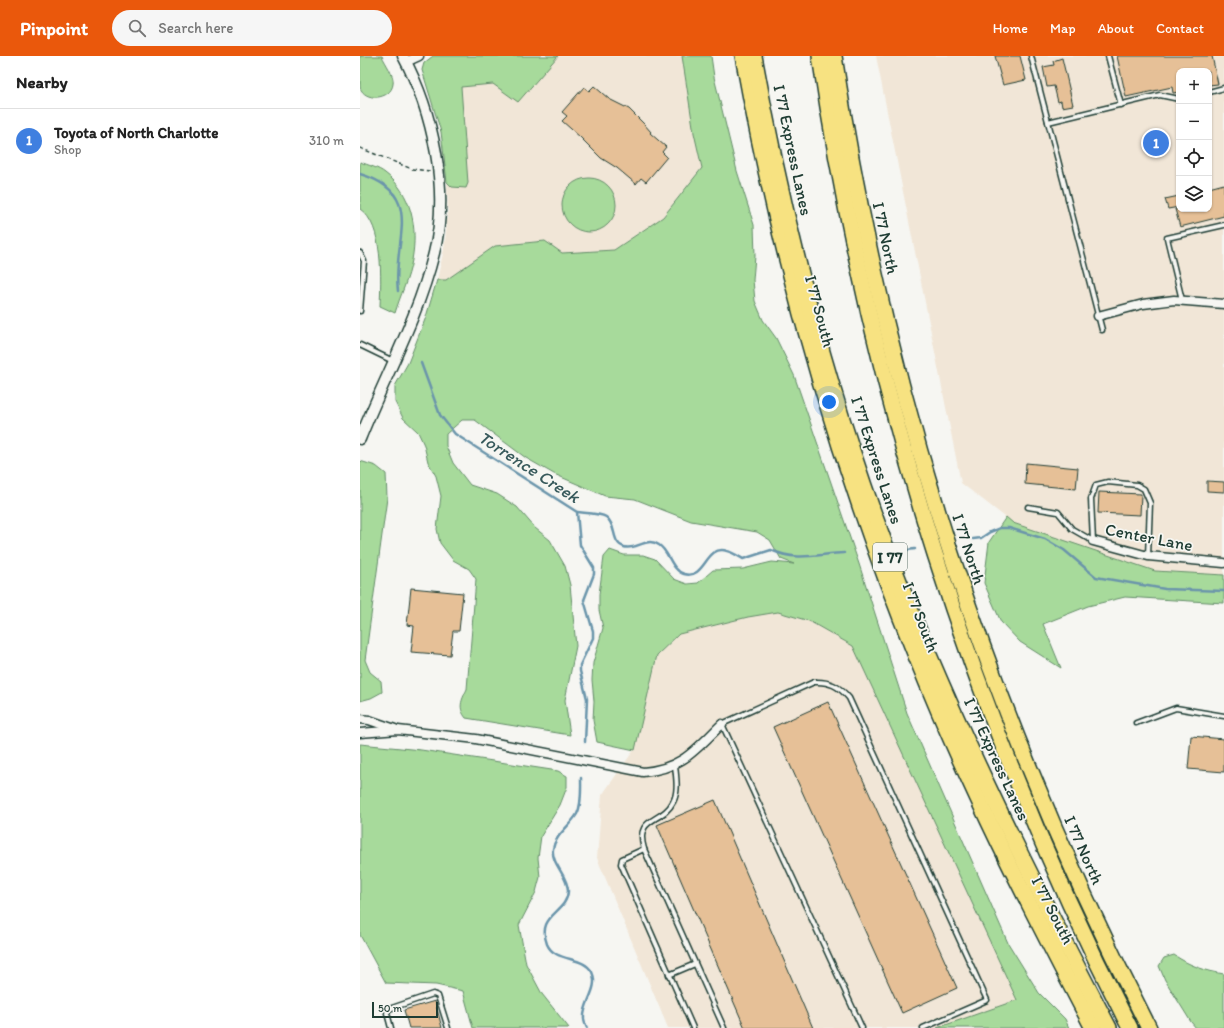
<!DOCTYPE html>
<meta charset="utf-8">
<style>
:root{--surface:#fff;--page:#f6f6f6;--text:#222;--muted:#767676;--line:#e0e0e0;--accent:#ea580c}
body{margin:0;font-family:Itim,sans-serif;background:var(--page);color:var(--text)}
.controls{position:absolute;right:12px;top:12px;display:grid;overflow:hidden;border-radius:8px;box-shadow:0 1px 3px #0004}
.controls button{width:36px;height:36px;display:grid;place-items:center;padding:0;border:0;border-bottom:1px solid var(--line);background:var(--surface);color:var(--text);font:20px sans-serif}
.scale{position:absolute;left:12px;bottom:10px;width:66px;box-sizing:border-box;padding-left:4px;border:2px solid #1f3d34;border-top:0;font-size:11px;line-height:14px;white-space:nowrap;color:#1f3d34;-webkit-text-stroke:3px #f6f6f2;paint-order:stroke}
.you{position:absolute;left:469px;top:346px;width:14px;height:14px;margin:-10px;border:3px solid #fff;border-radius:50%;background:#1a73e8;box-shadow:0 0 0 6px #1a73e833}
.badge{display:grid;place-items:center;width:26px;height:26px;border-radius:50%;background:var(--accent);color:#fff;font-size:13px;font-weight:700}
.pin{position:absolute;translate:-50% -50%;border:2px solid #fff;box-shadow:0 1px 4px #0006}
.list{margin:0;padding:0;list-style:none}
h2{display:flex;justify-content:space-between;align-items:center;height:52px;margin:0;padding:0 16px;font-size:17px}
h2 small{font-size:13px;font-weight:400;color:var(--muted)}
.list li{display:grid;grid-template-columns:26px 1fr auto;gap:12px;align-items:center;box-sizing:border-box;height:64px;padding:0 16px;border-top:1px solid var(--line)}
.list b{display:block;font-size:15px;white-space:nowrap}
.list p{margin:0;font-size:13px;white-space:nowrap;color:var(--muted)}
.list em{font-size:13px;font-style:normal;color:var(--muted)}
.icon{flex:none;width:22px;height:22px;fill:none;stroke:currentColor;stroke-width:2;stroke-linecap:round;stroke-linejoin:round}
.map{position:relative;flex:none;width:864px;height:972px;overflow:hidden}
header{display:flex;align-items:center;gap:24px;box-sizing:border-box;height:56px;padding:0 20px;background:var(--accent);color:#fff}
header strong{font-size:19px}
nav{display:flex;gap:22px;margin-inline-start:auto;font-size:14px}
.search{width:280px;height:36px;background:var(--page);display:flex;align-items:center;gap:10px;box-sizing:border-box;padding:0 14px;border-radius:22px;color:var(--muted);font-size:15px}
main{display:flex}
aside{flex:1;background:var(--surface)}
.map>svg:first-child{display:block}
.built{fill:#f1e6d7;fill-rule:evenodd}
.green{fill:#a7da9b;stroke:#638c68}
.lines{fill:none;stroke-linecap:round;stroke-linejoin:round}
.stream{stroke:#6b95ab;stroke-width:2.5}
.building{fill:#e6c097;stroke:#1f3d34}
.service-casing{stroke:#1f3d34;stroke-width:7}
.minor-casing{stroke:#1f3d34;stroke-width:11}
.tertiary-casing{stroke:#1f3d34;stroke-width:13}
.motorway-casing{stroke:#1f3d34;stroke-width:18}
.path{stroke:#1f3d34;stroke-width:1.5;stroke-dasharray:4 3;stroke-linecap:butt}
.service{stroke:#f6f6f2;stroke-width:4}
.minor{stroke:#f6f6f2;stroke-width:8}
.tertiary{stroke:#f6f6f2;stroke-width:10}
.motorway{stroke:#f7e281;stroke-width:15}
.labels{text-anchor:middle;stroke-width:3.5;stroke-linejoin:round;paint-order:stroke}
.shield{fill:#f6f6f2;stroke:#60746d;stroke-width:1}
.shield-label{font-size:16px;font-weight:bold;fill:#1f3d34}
.street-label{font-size:17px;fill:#1f3d34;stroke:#f6f6f2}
.water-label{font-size:18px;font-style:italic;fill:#385a5c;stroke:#f6f6f2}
</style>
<header>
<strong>Pinpoint</strong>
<div class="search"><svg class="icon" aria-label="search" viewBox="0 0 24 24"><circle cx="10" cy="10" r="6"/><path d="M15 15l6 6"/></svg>Search here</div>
<nav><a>Home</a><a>Map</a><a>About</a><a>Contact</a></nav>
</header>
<main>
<aside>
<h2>Nearby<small></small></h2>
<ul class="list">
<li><span class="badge" style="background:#3f7fe0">1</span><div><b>Toyota of North Charlotte</b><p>Shop</p></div><em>310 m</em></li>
</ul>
</aside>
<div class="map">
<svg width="864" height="972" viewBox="0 0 864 972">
<rect width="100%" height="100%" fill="#f6f6f2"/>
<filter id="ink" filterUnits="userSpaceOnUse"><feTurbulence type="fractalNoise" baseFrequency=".025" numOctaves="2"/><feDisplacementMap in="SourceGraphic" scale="8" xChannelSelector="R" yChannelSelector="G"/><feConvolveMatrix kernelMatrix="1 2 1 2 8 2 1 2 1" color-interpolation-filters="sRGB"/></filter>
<g filter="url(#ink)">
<g class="built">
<path d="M73,0h249l12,77 8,35 -39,49 -49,33 -52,3 -17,-12 -50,5 -49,34h-9l7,-31 4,-35 -1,-32 -6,-50 -19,-62 2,-7z"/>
<path d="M516,0h348v519l-69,-4 -142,-48 -52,-40zM819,15h30v138h-30z"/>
<path d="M418,556l31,9 44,25 164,354 -80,28h-269l-71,-170 5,-63 32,-45 23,-95 22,-21 69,-17z"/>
</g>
<g class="green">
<path d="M0,0h22c3,7 13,20 11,28 -2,16 -29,18 -33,3 0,-9 0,-22 0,-31z"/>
<path d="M73,0h125l-40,46 -25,-18 -32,3 7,96 -2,5 -14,-1 -5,-5 -6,-50 -19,-62 2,-7z"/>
<path d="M322,0h29l3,21 23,94 17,54 1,31 -2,24 2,21 8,19 13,18 18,37 65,189 48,149 101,230 31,50 26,26 4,9h-132l80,-28 -164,-354 -44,-25 -31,-9 -30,5 -69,17 -22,21 -22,95 -38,-8 -4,-22 1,-19 -2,-21 1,-17 10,-35 -4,-18v-16l5,-37 6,-7 14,5h19l12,4 19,20 13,5 11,-1 15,-13 30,-1 29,-7 22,2 -13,-5 -11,-19 -13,-8 -66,-11 -56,-22 -30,-3 -51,-22 -28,-16 -51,-38h-13l-16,14v12l7,17 17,22 27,9 20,13 18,21 15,12 15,26 5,19 6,61 -11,54 5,35 -104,-17c-8,-10 -5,-17 1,-29l9,-110 -7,-10 -16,-9 -13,-17 -3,-14 4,-33 -5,-20 -8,-14 -4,-17 -6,-13 -15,-14 -8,-16v-16l13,-23 18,-46 11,-37h9l49,-34 50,-5 17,12 52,-3 49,-33 39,-49 -8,-35z"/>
<path d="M0,106c8,3 19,6 25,11 27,20 33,55 27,87 -3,18 -12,36 -17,53l-15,-7c1,-26 4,-81 -20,-97z"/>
<circle cx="229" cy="149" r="27"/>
<path d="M0,405l16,5 10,8 1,24 -22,162 5,12 11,9 1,11 -11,6 -11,3z"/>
<path d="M646,461l7,6 142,48 69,4v28l-99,-6 -37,9 -45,18 18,44 -41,-26 -19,-20 -17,-39 5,-41z"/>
<path d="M0,688l61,6 137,21 9,5v11l-7,18 -19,31 -3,22 2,19 -4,15 -17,33 7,39 16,30 27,34h-96l-10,-37 -27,-6 -50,-2 -26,-48z"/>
<path d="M814,899c16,11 32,16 50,19v54h-28l-5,-6 -26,-42 -6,-14 5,-8z"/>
</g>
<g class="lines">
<g class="stream">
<path d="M0,118c68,20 31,68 38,117"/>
<path d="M61,307l19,52 15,19 122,78 3,33 14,23v6l-10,26 9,31v7l-13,27v6l7,28 -2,43"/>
<path d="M217,456c8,1 23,1 29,5 11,8 5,26 18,30 12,4 22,-11 35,-2 10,6 12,25 25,29 22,6 21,-30 43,-23 5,1 11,5 16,8l28,-9c26,12 47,4 73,3"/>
<path d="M613,483l8,-1 9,-6 10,-4h9l36,11 19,11 32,27 69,12 59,2"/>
<path d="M547,494l8,-1"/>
<path d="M221,722c0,11 1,27 -4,36 -7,12 -22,21 -24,35 -2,15 15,26 15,42 -1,23 -32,23 -21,53 8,19 36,11 45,28 8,16 -10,32 -8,47 0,3 2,7 3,9"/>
</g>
</g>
<g class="building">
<path d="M635,0h25l6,24 -23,5z"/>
<path d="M757,0h95l6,28 -9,1v-14h-30v21l-6,1 -1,-6 -46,10z"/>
<path d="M702,2l11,47 -11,2 -1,-6 -3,1 -4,-16 -7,1 -4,-20 11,-2 -1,-4z"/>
<path d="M234,30l15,13 20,10 15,15 7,8 -1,1 16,14 -4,5 5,5 -21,25 -5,-4 -5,6 -19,-16 -16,-10 -21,-21 -18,-16 5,-5 -5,-4 22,-25 5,4z"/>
<path d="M864,128v32l-44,11 -5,-18h34v-21z"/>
<path d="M819,140v11l-11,2 -3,-10z"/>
<path d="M666,407l52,5 -2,21 -51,-5z"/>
<path d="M847,425l17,1v10l-17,-1z"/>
<path d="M739,436l42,2 -1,21 -42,-2z"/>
<path d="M51,532l52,5 -4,38h-6l-3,24 -39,-3 3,-26 -7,-1z"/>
<path d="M468,646l129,286 -55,25 -129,-286z"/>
<path d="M831,680l33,3v33l-36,-3z"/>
<path d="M355,744l98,228h-68l-88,-203z"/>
<path d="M75,945l7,27h-33l-5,-18z"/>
</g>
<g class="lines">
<g class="service-casing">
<g id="service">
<path d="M671,0l71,274"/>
<path d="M748,0l13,49"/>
<path d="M849,36l15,-4"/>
<path d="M688,66l112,-27 19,4"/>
<path d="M0,197l4,8 -4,50"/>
<path d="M822,244l-15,-62 57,-13"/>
<path d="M0,289l33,16"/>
<path d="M668,451l30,5 14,17 21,12"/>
<path d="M733,485l-2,-42 5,-14 12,-3 29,3 7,4 6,14 -2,53"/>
<path d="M776,667l40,-15 48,8"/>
<path d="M315,709c1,12 4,26 -2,37 -10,21 -39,14 -29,47l-22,10 -1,5 72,164"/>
<path d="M284,793l80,179"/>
<path d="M309,919l26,-11"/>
<path d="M31,972l-4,-15 2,-4 44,-15 5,2 10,32"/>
<path d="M502,972l-140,-304 92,-42c15,-1 25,4 35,16l138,302 -64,28"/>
</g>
</g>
<g class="minor-casing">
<g id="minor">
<path d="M46,6l13,-6"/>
<path d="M738,260l45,-12 31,-4 50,4"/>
<path d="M733,485l55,15 76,7"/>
<path d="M0,663l9,1 26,9"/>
<path d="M0,677l38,-3 78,9 167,33c39,-3 53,-23 79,-48"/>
</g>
</g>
<g class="tertiary-casing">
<path id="tertiary" d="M0,383c24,-61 58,-121 74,-186 16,-63 -1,-141 -31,-197"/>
</g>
<g class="motorway-casing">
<g id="motorway">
<path d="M383,0c37,205 95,407 173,600 51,128 113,250 177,372"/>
<path d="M394,0c33,183 81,365 150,538 59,149 131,292 205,434"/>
<path d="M460,0c50,338 154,668 310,972"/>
<path d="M474,0c52,344 156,662 315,972"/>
</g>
</g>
<path class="path" d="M0,92l52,21 18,2"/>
<use href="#service" class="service"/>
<use href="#minor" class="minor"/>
<use href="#tertiary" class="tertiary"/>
<use href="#motorway" class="motorway"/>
</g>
</g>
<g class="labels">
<rect class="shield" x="513" y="487" width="34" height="28" rx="3"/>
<g class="shield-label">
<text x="530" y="507">I 77</text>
</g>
<g class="street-label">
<text transform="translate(433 94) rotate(78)" y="6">I 77 Express Lanes</text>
<text transform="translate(526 182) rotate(78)" y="6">I 77 North</text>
<text transform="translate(460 255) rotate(75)" y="6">I 77 South</text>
<text transform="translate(517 404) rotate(72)" y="6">I 77 Express Lanes</text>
<text transform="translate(789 481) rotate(11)" y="6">Center Lane</text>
<text transform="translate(609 493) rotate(72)" y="6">I 77 North</text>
<text transform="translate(561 561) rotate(69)" y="6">I 77 South</text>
<text transform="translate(637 703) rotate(65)" y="6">I 77 Express Lanes</text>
<text transform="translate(724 794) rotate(66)" y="6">I 77 North</text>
<text transform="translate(693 854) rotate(63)" y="6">I 77 South</text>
</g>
<g class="water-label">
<text transform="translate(169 411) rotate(33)" y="6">Torrence Creek</text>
</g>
</g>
</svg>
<div class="controls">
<button>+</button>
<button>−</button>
<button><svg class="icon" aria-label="locate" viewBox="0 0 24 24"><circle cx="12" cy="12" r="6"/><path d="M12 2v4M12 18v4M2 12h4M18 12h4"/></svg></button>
<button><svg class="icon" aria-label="layers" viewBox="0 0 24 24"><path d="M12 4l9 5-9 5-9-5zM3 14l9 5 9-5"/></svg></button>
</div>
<div class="scale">50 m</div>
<div class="you"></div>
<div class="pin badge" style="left:796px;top:87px;background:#3f7fe0">1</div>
</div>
</main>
